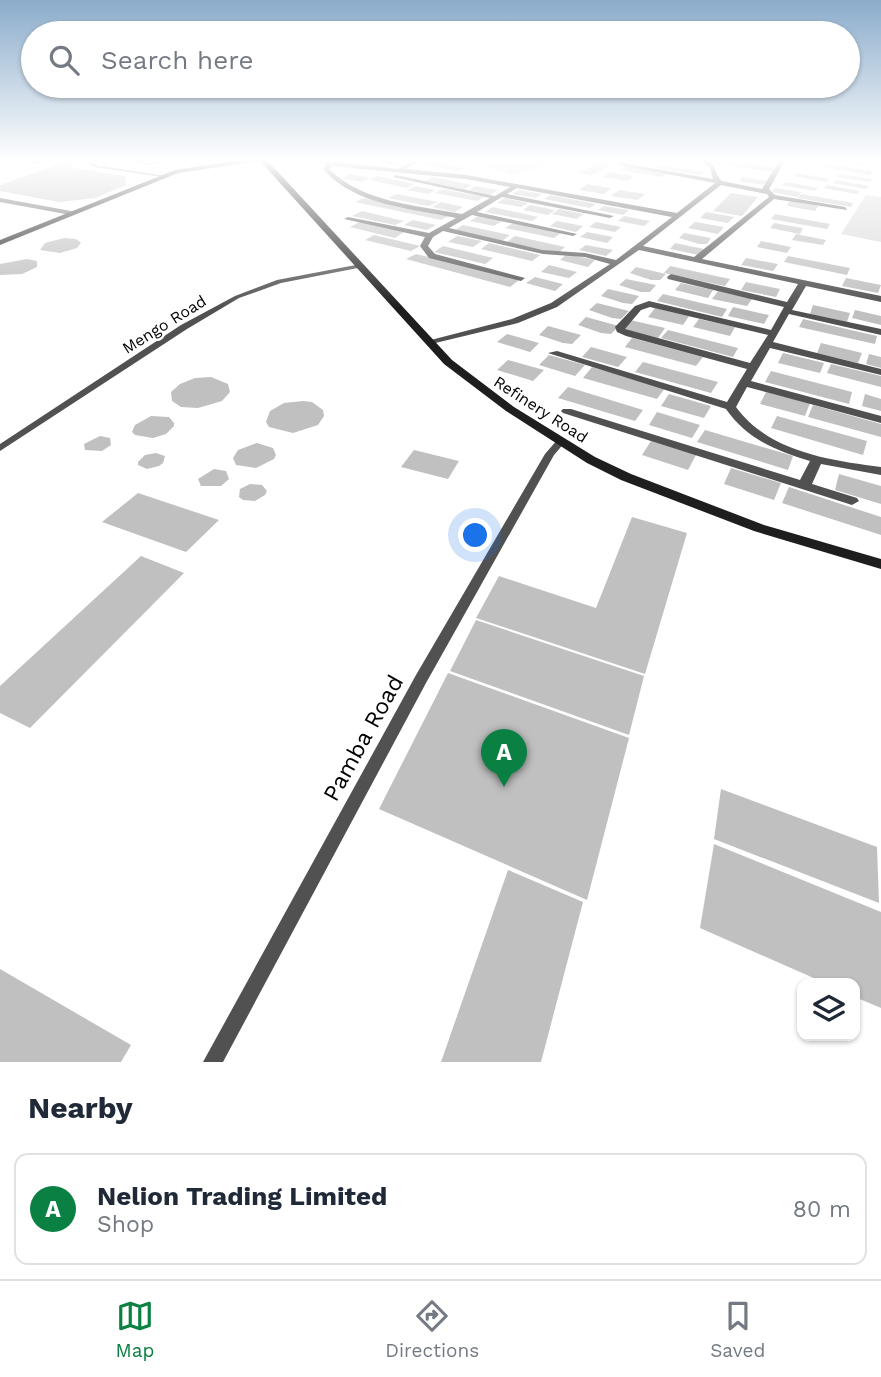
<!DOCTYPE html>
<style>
:root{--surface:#fff;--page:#f6f6f7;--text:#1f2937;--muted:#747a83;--line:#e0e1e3;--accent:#0b8043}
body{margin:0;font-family:"Work Sans",sans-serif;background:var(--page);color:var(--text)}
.controls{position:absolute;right:21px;bottom:21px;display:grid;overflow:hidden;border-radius:14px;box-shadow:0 2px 5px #0004}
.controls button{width:63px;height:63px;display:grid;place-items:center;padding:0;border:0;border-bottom:2px solid var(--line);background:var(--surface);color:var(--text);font:35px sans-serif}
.you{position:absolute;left:476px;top:536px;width:24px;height:24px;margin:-18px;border:5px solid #fff;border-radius:50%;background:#1a73e8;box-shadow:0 0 0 10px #1a73e833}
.badge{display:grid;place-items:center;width:46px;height:46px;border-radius:50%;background:var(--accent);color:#fff;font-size:23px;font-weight:700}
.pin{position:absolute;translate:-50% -58px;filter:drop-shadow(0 2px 4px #0008)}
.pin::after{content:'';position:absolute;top:37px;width:24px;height:21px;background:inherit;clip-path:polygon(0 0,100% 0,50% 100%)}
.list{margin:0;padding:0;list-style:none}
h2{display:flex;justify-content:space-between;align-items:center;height:91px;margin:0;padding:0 28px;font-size:30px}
h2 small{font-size:23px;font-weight:400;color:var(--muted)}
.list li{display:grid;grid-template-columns:46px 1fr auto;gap:21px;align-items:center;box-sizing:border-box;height:112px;margin:0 14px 14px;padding:0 14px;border:2px solid var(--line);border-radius:14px}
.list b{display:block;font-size:26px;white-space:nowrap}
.list p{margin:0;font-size:23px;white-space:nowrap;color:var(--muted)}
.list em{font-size:23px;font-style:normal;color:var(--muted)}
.icon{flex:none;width:38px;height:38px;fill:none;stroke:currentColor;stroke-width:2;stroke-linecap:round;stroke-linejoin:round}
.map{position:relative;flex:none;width:881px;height:1062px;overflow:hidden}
.search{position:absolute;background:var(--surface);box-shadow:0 2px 5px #0004;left:21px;right:21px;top:21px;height:77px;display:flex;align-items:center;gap:18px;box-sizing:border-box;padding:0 24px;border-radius:38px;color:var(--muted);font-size:26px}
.sheet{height:217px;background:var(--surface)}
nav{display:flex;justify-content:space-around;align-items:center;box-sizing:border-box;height:98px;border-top:2px solid var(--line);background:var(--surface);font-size:19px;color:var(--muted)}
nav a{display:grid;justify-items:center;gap:4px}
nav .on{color:var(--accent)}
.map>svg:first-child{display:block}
.green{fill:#d8d8d8}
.building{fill:#c0c0c0}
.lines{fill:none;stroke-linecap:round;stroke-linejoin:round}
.lane{fill:#515151;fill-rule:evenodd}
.street{fill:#515151;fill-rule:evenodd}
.secondary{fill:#1e1e1e;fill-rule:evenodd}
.labels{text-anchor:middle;stroke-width:5;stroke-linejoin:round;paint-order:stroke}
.far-street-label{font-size:16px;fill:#000;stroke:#fff}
.near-street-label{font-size:23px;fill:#000;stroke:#fff}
</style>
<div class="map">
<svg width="881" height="1062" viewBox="0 0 881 1062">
<rect width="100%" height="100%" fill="#fff"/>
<g class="green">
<path d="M468,159h94l3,1 -52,15z"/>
<path d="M866,195l15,2v45l-40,-8z"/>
</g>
<g class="building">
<path d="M369,159h18l20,4 -7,3z"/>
<path d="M830,159h8l33,6 -3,2z"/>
<path d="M71,160l3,8 51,8 1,9 -31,13 -36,4 -59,-11v-6z"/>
<path d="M427,161l38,7 -7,3 -38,-7z"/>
<path d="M602,161l12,3 -23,11 -12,-2z"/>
<path d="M730,161l44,7 -3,4 -45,-7z"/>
<path d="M828,164l45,7 -3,4 -46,-8z"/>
<path d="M661,165l43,7 -4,3 -44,-7z"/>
<path d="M625,166l43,7 -5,4 -43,-7z"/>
<path d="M609,172l25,4 -7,5 -24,-4z"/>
<path d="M797,173l32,6 -3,3 -32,-6z"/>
<path d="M350,174l20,4 -9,4 -19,-4z"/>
<path d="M840,174l32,5 -2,3 -33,-5z"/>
<path d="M377,176l38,8 -8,4 -38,-8z"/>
<path d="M433,177l39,8 -7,4 -40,-8z"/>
<path d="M742,177l25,4 -4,4 -24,-4z"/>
<path d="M836,180l33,6 -3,3 -33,-6z"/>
<path d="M786,182l32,6 -3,3 -33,-6z"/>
<path d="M587,184l24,4 -7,6 -25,-4z"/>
<path d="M827,185l33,6 -3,3 -33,-6z"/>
<path d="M415,186l21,4 -8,4 -21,-4z"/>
<path d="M476,186l22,4 -8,5 -21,-5z"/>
<path d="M775,188l26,4 -3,5 -26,-5z"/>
<path d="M442,189l42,8 -7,4 -42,-8z"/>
<path d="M519,190l23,4 -7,4 -23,-4z"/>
<path d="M619,190l26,4 -7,6 -27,-4z"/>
<path d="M731,193l27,4 -16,19 -29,-5z"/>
<path d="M397,194l41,8 -9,4 -41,-8z"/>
<path d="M801,194l52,9 -2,4 -53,-9z"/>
<path d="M550,195l46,9 -6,4 -46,-9z"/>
<path d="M364,198l85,18 -8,4 -86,-18z"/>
<path d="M505,198l23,5 -7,4 -24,-4z"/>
<path d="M790,201l28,5 -3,5 -28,-5z"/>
<path d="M441,202l22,5 -8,5 -23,-5z"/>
<path d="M530,205l25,5 -7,5 -25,-5z"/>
<path d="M604,206l25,4 -6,5 -25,-5z"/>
<path d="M493,207l45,10 -6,4 -47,-9z"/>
<path d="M559,209l24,5 -6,5 -25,-5z"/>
<path d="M362,211l42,10 -9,4 -43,-9z"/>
<path d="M706,212l28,5 -6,6 -28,-5z"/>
<path d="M775,214l55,10 -3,5 -56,-10z"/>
<path d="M478,216l24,5 -8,5 -24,-5z"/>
<path d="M624,216l26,5 -6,5 -26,-5z"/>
<path d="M413,220l23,5 -9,5 -23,-5z"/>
<path d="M557,221l26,5 -7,6 -26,-6z"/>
<path d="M360,222l44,10 -9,6 -45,-11z"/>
<path d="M596,222l25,5 -6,5 -26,-5z"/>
<path d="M695,222l29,5 -6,7 -30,-6z"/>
<path d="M513,223l48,10 -7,5 -49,-10z"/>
<path d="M774,223l29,5 -3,6 -30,-6z"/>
<path d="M463,225l47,10 -8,6 -47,-11z"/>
<path d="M587,232l26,5 -6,6 -27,-6z"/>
<path d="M684,233l27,5 -4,6h-8l-20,-6z"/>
<path d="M796,234l30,6 -3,5 -31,-5z"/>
<path d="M374,235l46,11 -9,5 -46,-11z"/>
<path d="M457,236l25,5 -9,6 -25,-5z"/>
<path d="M515,236l50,11 -7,6 -51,-11z"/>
<path d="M64,238l12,1 5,4 -4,5 -17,5 -20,-3 5,-7z"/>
<path d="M761,241l30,6 -4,6 -30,-6z"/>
<path d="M489,243l51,12 -8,6 -51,-12z"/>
<path d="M675,243l29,6 -5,6 -29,-6z"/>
<path d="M586,245l27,5 -7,6 -27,-6z"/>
<path d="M443,246l50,12 -8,6 -51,-12z"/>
<path d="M416,254l50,12 53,14 -9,7 -104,-28z"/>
<path d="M567,254l28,6 -7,7 -28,-7z"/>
<path d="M788,256l62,12 -3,7 -63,-13z"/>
<path d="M746,258l32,6 -5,7 -32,-6z"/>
<path d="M27,259l10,2v6l-15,7 -22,1v-11z"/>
<path d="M549,265l28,7 -8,6 -28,-6z"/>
<path d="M670,266l60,13 -5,7 -61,-13z"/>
<path d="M636,267l30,7 -6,6h-9l-21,-7z"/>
<path d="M535,277l28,7 -8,7 -29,-8z"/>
<path d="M846,278l35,7 -3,8 -36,-7z"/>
<path d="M626,279l30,6 -6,7h-9l-22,-7z"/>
<path d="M746,282l34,7 -4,8 -35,-7z"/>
<path d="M681,283l32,7 -5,8 -33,-8z"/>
<path d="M608,289l31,7 -7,8 -9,-1 -22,-7z"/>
<path d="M718,291l34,8 -5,7 -35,-7z"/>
<path d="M663,294l64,15 -5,8 -65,-16z"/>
<path d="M597,303l32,8 -8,8 -9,-1 -23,-8z"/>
<path d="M813,305l37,8 -3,9 -37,-8z"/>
<path d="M733,307l36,8 -5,9 -36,-8z"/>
<path d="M655,308l34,8 -6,9 -35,-8z"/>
<path d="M855,310l26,6v9l-29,-7z"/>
<path d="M586,317l33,9 -8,8 -10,-1 -23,-8z"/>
<path d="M699,319l36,8 -5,9 -37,-9z"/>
<path d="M803,319l74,17 -2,8 -76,-17z"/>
<path d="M630,320l35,8 -7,10 -36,-9z"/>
<path d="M548,326l33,9 -9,9 -9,-1 -24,-8z"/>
<path d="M668,330l70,18 -5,9 -72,-19z"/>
<path d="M507,334l32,9 -9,9 -33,-10z"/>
<path d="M632,338l71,19 -7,9 -71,-19z"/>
<path d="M821,343l41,10 -4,10 -41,-10z"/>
<path d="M591,347l36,10 -9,10 -36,-10z"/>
<path d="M783,353l41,10 -4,10 -42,-10z"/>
<path d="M869,354l12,3v11l-15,-4z"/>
<path d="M549,355l36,10 -10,11 -36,-11z"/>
<path d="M508,360l36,10 -11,11 -36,-11z"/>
<path d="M643,362l75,20 -7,11 -76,-21z"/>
<path d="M831,364l50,12v11l-54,-14z"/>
<path d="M592,367l73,21 -8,11 -74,-21z"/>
<path d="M771,371l81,21 -3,12 -84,-22z"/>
<path d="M211,377l17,7 2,8 -8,9 -24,7 -17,-1 -9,-6 -1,-9 9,-8 15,-6z"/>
<path d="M568,387l75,23 -8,11 -77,-23z"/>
<path d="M766,392l44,11 -5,13 -45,-12z"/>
<path d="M669,394l42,12 -7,12 -43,-12z"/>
<path d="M865,394l16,5v12l-19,-5z"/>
<path d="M303,401l9,1 11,8 1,6 -6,9 -25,8 -24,-6 -3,-5 4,-11 14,-8z"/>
<path d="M813,405l68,19v13l-73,-20z"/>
<path d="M657,412l43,13 -8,13 -43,-13z"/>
<path d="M151,416l18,1 5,6v3l-8,8 -13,4 -18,-3 -3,-3 3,-7z"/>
<path d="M777,416l90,25 -4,14 -92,-27z"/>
<path d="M705,430l88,26 -5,14 -91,-28z"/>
<path d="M100,436l10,2 1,7 -9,6 -17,-1 -1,-6z"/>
<path d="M651,441l45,14 -8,15 -46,-15z"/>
<path d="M257,443l16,5 3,7 -2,4 -18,9 -20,-3 -3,-7 5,-8z"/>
<path d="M414,450l45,11 -11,18 -47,-12z"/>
<path d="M156,453l9,3 -2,7 -4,3 -12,3 -9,-4v-3l7,-7z"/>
<path d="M731,468l50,15 -7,17 -50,-16z"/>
<path d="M214,469l12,2 3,8 -8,7h-20l-3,-7z"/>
<path d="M839,474l42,12v18l-46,-14z"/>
<path d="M250,484l12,1 5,6 -2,4 -10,6 -12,-1 -4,-3 1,-8z"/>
<path d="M789,487l92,30v18l-99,-32z"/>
<path d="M138,493l81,27 -33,32 -84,-30z"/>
<path d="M632,517l55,16 -42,141 -169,-56 23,-42 97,32z"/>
<path d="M141,556l43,17 -154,155 -30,-15v-27z"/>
<path d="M476,620l168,56 -15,59 -179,-64z"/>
<path d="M448,673l181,65 -42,162 -208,-91z"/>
<path d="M721,789l156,58 2,56 -165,-64z"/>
<path d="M714,844l167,68v96l-26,-11v-14h-30l-125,-55z"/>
<path d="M508,870l75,32 -42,160h-100z"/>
<path d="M0,969l131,76 -10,17h-121z"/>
</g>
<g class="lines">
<g class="lane">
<path d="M12,159l24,2 27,-2 -27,4z"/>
<path d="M82,159h5l8,6 70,11 -2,1 -69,-10z"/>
<path d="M129,159h7l10,4 35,-4 -35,6z"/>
<path d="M0,198l71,13 3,2 -3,2 -71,-13z"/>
<path d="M361,264l3,2 -1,1 -82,16 -42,15 -52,31 -187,122v-7l181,-119 54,-29 42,-16z"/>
<path d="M561,438l5,3 -12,14 -128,228 -203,379h-20l213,-387 129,-221 13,-15z"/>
</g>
<path class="street" d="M311,159l88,10 16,-10h8l-17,10 60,6 211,38 38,-30 -96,-18 -2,-3 96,17 -3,-11 -11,-9c17,0 14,13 23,22l40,8 18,-30h6l-17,30 6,6 70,12 2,3 -73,-11 -72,60 179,37v6l-75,-16 -14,24 89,19v6l-92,-21 -16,28 108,27v6l-111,-27 -19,33 130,35v7l-134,-36 -11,20c33,45 93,53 145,60v8l-60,-11 -9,20 45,14 2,3 -7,4 -289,-92 -2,-2 2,-2h8l229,71 10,-19c-34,-10 -63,-22 -84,-52l-178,-56 9,-2 170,51 20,-33 -121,-33 -9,-4 -2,-5 20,-21 14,-5 122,29 13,-23 -116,-28 -1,-2 4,-3 116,28 11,-18 -159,-34 -82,57 -39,16 -91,22v-4l85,-22 39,-16 59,-39 -25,-7 -42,-3 -100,-23 -10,6 -5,9 7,8 90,24 -4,3 -92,-23 -9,-12 5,-9 -81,-18 4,-2 81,16 27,-15c-45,-10 -101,-12 -133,-49l3,-4zM332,166l134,13 44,8 -15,9 -99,-21 -3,2 97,21 -28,16c-45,-9 -99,-11 -133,-45zM721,185l46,9 2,3 -75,60 -51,-11zM517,188l155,29 -56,43 -31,-7 -42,-3 -94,-22 23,-13 101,21 4,-2 -100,-22 25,-15 108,21 4,-2 -107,-22zM650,307l118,28 -18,28 -125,-34 16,-19z"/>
<path class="secondary" d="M245,159h21l186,201 62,47 81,50 36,17 133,51 117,34v10l-127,-38 -133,-51 -34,-17 -81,-52 -62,-47 -184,-203 -82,12 -178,72v-5l175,-70z"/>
</g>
<linearGradient id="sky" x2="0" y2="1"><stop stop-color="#8baccb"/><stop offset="0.52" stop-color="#fff"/><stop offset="1" stop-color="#fff" stop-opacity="0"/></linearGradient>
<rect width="881" height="308" fill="url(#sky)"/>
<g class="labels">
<g class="far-street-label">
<text transform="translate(164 324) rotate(-32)" y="6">Mengo Road</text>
<text transform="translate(541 409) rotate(33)" y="6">Refinery Road</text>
</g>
<g class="near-street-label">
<text transform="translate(363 738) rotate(-61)" y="8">Pamba Road</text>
</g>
</g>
</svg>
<div class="controls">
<button><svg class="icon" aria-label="layers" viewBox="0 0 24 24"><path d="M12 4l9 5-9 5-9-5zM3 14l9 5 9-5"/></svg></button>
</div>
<div class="you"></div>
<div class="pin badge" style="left:504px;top:787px">A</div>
<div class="search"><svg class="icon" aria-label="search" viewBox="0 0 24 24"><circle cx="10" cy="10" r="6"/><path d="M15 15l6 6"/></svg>Search here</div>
</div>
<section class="sheet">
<h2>Nearby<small></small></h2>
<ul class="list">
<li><span class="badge">A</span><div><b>Nelion Trading Limited</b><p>Shop</p></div><em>80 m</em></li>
</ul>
</section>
<nav>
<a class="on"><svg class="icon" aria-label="map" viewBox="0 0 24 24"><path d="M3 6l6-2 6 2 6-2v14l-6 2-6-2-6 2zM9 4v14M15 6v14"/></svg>Map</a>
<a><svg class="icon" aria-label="directions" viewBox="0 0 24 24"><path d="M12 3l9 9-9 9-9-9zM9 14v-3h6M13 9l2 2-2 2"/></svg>Directions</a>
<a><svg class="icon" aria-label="saved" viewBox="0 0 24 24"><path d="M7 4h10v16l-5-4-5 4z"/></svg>Saved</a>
</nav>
